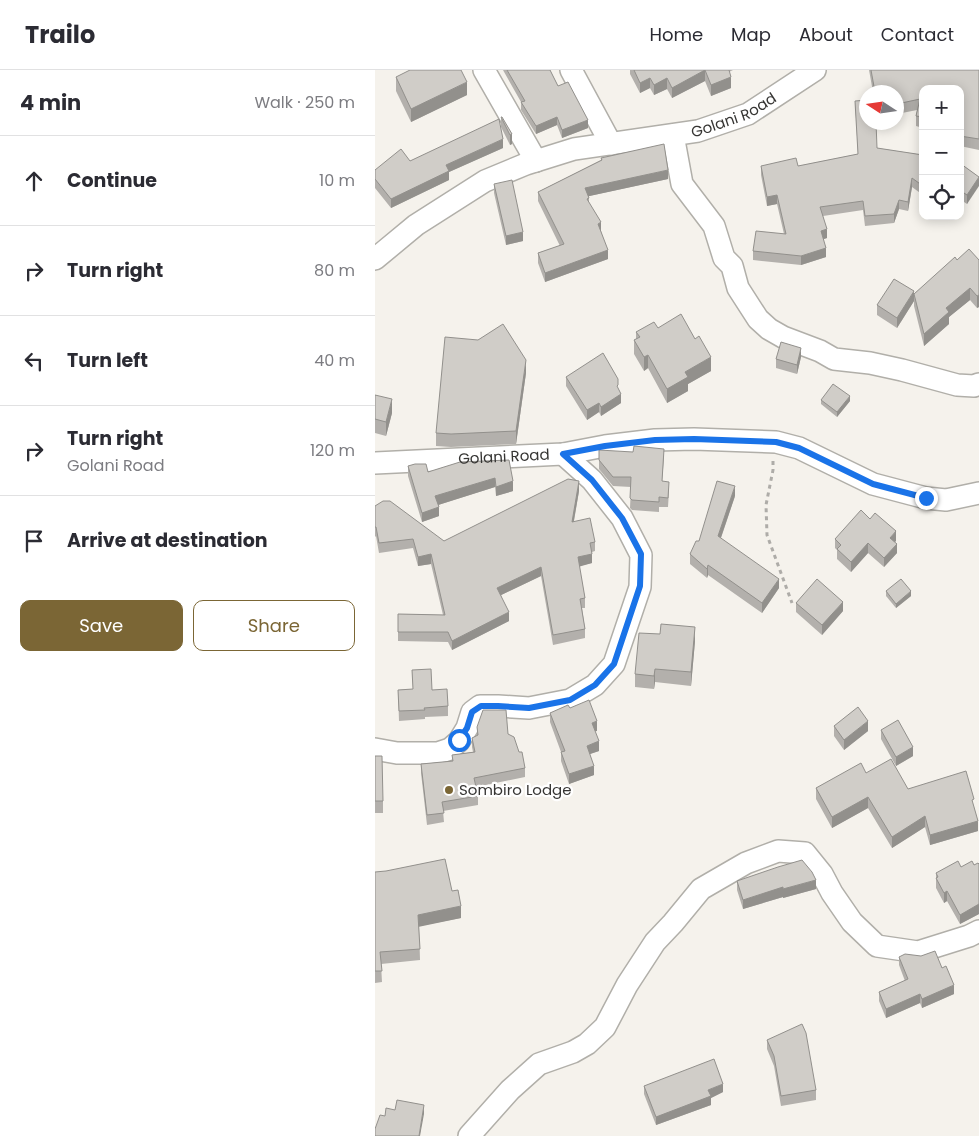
<!DOCTYPE html>
<meta charset="utf-8">
<style>
:root{--surface:#fff;--page:#f2f2f3;--text:#2b2b33;--muted:#7c7c81;--line:#e1e1e2;--accent:#7b6635}
body{margin:0;font-family:Poppins,sans-serif;background:var(--page);color:var(--text)}
.controls{position:absolute;right:15px;top:15px;display:grid;overflow:hidden;border-radius:10px;box-shadow:0 2px 12px #0003}
.controls button{width:45px;height:45px;display:grid;place-items:center;padding:0;border:0;border-bottom:1px solid var(--line);background:var(--surface);color:var(--text);font:25px sans-serif}
.compass{position:absolute;left:484px;top:15px;width:45px;height:45px;border-radius:50%;background:var(--surface);box-shadow:0 2px 12px #0003;rotate:282deg}
.stop{position:absolute;width:15px;height:15px;margin:-11px;border:4px solid #1a73e8;border-radius:50%;background:#fff}
.stop.end{background:#1a73e8;border-color:#fff;box-shadow:0 1px 5px #0008}
.list{margin:0;padding:0;list-style:none}
h2{display:flex;justify-content:space-between;align-items:center;height:65px;margin:0;padding:0 20px;font-size:21px}
h2 small{font-size:16px;font-weight:400;color:var(--muted)}
.list li{display:grid;grid-template-columns:32px 1fr auto;gap:15px;align-items:center;box-sizing:border-box;height:90px;padding:0 20px;border-top:1px solid var(--line)}
.list b{display:block;font-size:19px;white-space:nowrap}
.list p{margin:0;font-size:16px;white-space:nowrap;color:var(--muted)}
.list em{font-size:16px;font-style:normal;color:var(--muted)}
.actions{display:flex;gap:10px;padding:15px 20px}
.actions a{flex:1;padding:11px 0;border:1px solid var(--accent);border-radius:10px;text-align:center;font-size:18px;color:var(--accent)}
.actions .main{background:var(--accent);color:#fff}
.icon{flex:none;width:28px;height:28px;fill:none;stroke:currentColor;stroke-width:2;stroke-linecap:round;stroke-linejoin:round}
.map{position:relative;flex:none;width:604px;height:1066px;overflow:hidden}
header{display:flex;align-items:center;gap:30px;box-sizing:border-box;height:70px;padding:0 25px;background:var(--surface);border-bottom:1px solid var(--line)}
header strong{font-size:24px}
nav{display:flex;gap:28px;margin-inline-start:auto;font-size:18px}
main{display:flex}
aside{flex:1;background:var(--surface)}
.map>svg:first-child{display:block}
.lines{fill:none;stroke-linecap:round;stroke-linejoin:round}
.street-casing{stroke:#b1afa9;stroke-width:24}
.path{stroke:#aeaca8;stroke-width:3;stroke-dasharray:4 4;stroke-linecap:butt}
.street{stroke:#fff;stroke-width:21}
.wall{fill:#b3b0ac}
.shaded-wall{fill:#92908c}
.building{fill:#d0cdc8;stroke:#92908c}
.route{stroke:#1a73e8;stroke-width:6}
.poi-dot{fill:#7b6635;stroke:#fff;stroke-width:2}
.labels{text-anchor:middle;stroke-width:4.5;stroke-linejoin:round;paint-order:stroke}
.street-label{font-size:15px;fill:#363533;stroke:#fff}
.poi-label{font-size:15px;fill:#363533;stroke:#fff;text-anchor:start}
</style>
<header>
<strong>Trailo</strong>
<nav><a>Home</a><a>Map</a><a>About</a><a>Contact</a></nav>
</header>
<main>
<aside>
<h2>4 min<small>Walk · 250 m</small></h2>
<ul class="list">
<li><svg class="icon" aria-label="ahead" viewBox="0 0 24 24"><path d="M12 20V5M6 11l6-6 6 6"/></svg><div><b>Continue</b></div><em>10 m</em></li>
<li><svg class="icon" aria-label="right" viewBox="0 0 24 24"><path d="M7 20v-9h11M14 6l5 5-5 5"/></svg><div><b>Turn right</b></div><em>80 m</em></li>
<li><svg class="icon" aria-label="left" viewBox="0 0 24 24"><path d="M17 20v-9H6M10 6l-5 5 5 5"/></svg><div><b>Turn left</b></div><em>40 m</em></li>
<li><svg class="icon" aria-label="right" viewBox="0 0 24 24"><path d="M7 20v-9h11M14 6l5 5-5 5"/></svg><div><b>Turn right</b><p>Golani Road</p></div><em>120 m</em></li>
<li><svg class="icon" aria-label="arrive" viewBox="0 0 24 24"><path d="M6 21V4h12l-3 4 3 4H6"/></svg><div><b>Arrive at destination</b></div></li>
</ul>
<div class="actions"><a class="main">Save</a><a>Share</a></div>
</aside>
<div class="map">
<svg width="604" height="1066" viewBox="0 0 604 1066">
<rect width="100%" height="100%" fill="#f5f2ec"/>
<g class="lines">
<g class="street-casing">
<g id="street">
<path d="M109,0l52,91"/>
<path d="M196,0l40,74"/>
<path d="M298,65l9,49 32,42 10,32 8,8 6,22 20,31 11,10 14,8 37,14 14,8 36,4 32,7 55,15 17,1 5,-2"/>
<path id="s1" d="M0,189l41,-34 69,-44 41,-17 48,-15 124,-18 50,-17 67,-44"/>
<path id="s2" d="M0,393l188,-9 42,-8 50,-6 39,-1 82,3 23,6 74,36 53,14 20,2 33,-7"/>
<path d="M0,679l22,4h41l12,-4 9,-8 8,-13 5,-16 8,-6h18l31,2 41,-8 25,-15 19,-21 26,-77 1,-32 -19,-37 -30,-38 -29,-26"/>
<path d="M94,1066l41,-46 29,-26 34,-12 14,-8 18,-17 22,-42 28,-43 18,-19 28,-34 45,-26 32,-12 27,2 17,21 10,19 20,29 25,24 41,6 51,-16 10,-5"/>
</g>
</g>
<path class="path" d="M398,391v9l-7,35 1,30 25,68"/>
<use href="#street" class="street"/>
</g>
<g class="wall">
<path d="M128,0h47l8,16 30,42 -26,10 -5,-13 -21,9 -15,-24v-8z"/>
<path d="M255,0h103l-4,2 2,16 -20,8 -6,-15 -33,17 -5,-9 -13,6 -4,-7 -10,5 -10,-19z"/>
<path d="M494,0h110v80l-19,-4v-57h-37v39l-7,-2v-10l1,-6 -20,4v-22h-24z"/>
<path d="M21,7l71,18 -56,27 -15,-31z"/>
<path d="M480,31l22,47 46,7v40l-11,-8 -4,24 -9,-2 -5,14 -29,3 -2,-16 -40,6 4,22 -4,1 3,18 -25,8 -48,-5v-9l31,-17 -7,-30 -10,2 -6,-31v-9h37l60,-12z"/>
<path d="M126,47l11,17v10l-2,1 -9,-18z"/>
<path d="M128,78l-54,24v8l-58,28 -16,-20v-18l35,-9z"/>
<path d="M226,88l67,21 -79,17v7l12,28 7,28 -63,23 -7,-19v-10l22,-7 -22,-45v-9l63,-32z"/>
<path d="M587,95l17,12 -12,27 -6,-4 -1,2z"/>
<path d="M119,114l29,57 -17,4 -12,-52z"/>
<path d="M582,190h22v47l-2,1 -7,-8 -21,17v7l-25,22 -10,-40v-12z"/>
<path d="M539,231l-17,27 -20,-13v-10z"/>
<path d="M283,258l53,43 -23,13v7l-21,12 -19,-35 -4,3 -10,-17v-14l2,-1v-7z"/>
<path d="M426,287l-4,17 -21,-6v-9z"/>
<path d="M151,303l-10,71 -65,3 -15,-1v-13z"/>
<path d="M191,307l52,12 3,14 -20,13 -2,-4 -12,8 -21,-34z"/>
<path d="M0,325l17,18 -6,23 -11,-3z"/>
<path d="M446,330l29,1 -13,16 -16,-13z"/>
<path d="M224,380l65,8 -2,23 7,10 -1,16h-9v5l-27,-2 -2,-2 1,-21 -18,-1 -14,-17z"/>
<path d="M134,390l4,31 -17,5 -1,-9 -57,18 1,11 -17,6 -14,-46v-10l20,6z"/>
<path d="M204,421l-5,30 21,21v9l-3,1v11l-13,3 6,32v10h-3l3,21v9l-32,7 -12,-69 -40,19 8,26 -57,29 -4,-8 -50,-1v-27l45,1 -12,-51 -13,2 -5,-18 -34,5 -3,-17 -1,1v-31l69,35z"/>
<path d="M360,426l-14,42 58,50 -17,25 -54,-38 -1,3 -17,-14v-10z"/>
<path d="M495,449l26,22 -2,1 3,11 -13,14 -16,-14 -17,19 -14,-13v-9l-2,-2v-9z"/>
<path d="M511,521l25,5 -15,12 -10,-12z"/>
<path d="M421,533l47,8 -21,24 -26,-23z"/>
<path d="M285,564l35,7 -4,45 -36,-4 -1,7 -19,-2v-13z"/>
<path d="M37,600l36,36v10l-23,1v2l-26,2 -1,-31 15,-1z"/>
<path d="M195,638l27,23h-2l4,20 -9,3 4,21 -25,9 -8,-23v-9l-11,-30v-9z"/>
<path d="M459,656l34,5 -24,19 -10,-14z"/>
<path d="M102,657l31,7 17,34v9l-49,10 2,9v9l-35,6 1,11 -17,3 -6,-52v-9l31,-3v-6l21,-3 -1,-5v-9l5,-3z"/>
<path d="M506,660l32,26 -17,10 -15,-27z"/>
<path d="M0,686l8,45v12h-8z"/>
<path d="M491,703l42,16 66,18 4,24 -48,14 -5,-18 -33,21 -24,-40 -36,20 -16,-29v-11z"/>
<path d="M604,794v50l-19,10 -13,-23 -3,2 -8,-15v-15l25,-6z"/>
<path d="M0,802l77,19 9,27 -42,8 1,34 -39,4 1,18 -7,1z"/>
<path d="M362,811l79,8 -33,9v-1l-40,12 -6,-19z"/>
<path d="M524,887l43,11 12,26 -32,14 -2,-5 -34,15 -7,-17v-9l26,-11 -6,-16z"/>
<path d="M392,970l49,50v10l-35,6 -7,-40 -7,-17z"/>
<path d="M269,1016l79,6 -12,6v7l-55,20 -12,-31z"/>
</g>
<g class="shaded-wall">
<path d="M330,0v11l-33,17v-10z"/>
<path d="M356,7v11l-20,8v-11z"/>
<path d="M275,8v10l-10,5v-10z"/>
<path d="M292,8v11l-13,6v-10z"/>
<path d="M92,12v13l-56,27v-13z"/>
<path d="M182,47v8l-21,9v-8z"/>
<path d="M213,50v8l-26,10v-8z"/>
<path d="M137,64v10l-2,1v-10z"/>
<path d="M128,69v9l-54,24v8l-58,28v-9l55,-34z"/>
<path d="M293,100v9l-83,18v-9z"/>
<path d="M604,107v9l-12,18v-9z"/>
<path d="M537,108v9l-4,24v-9z"/>
<path d="M586,121v9l-1,2v-10z"/>
<path d="M402,125v9l-10,2v-9z"/>
<path d="M524,130v9l-5,14v-9z"/>
<path d="M226,152v9l-3,2v-9z"/>
<path d="M452,159v9l-6,2v-9z"/>
<path d="M148,162v9l-17,4v-9z"/>
<path d="M451,178v9l-25,8v-9z"/>
<path d="M233,180v9l-63,23v-9z"/>
<path d="M595,218v12l-21,17v7l-25,22v-12l22,-26z"/>
<path d="M539,221v10l-17,27v-10z"/>
<path d="M604,225v12l-2,1v-12z"/>
<path d="M426,278v9l-4,17v-9z"/>
<path d="M273,285v13l-4,3v-14z"/>
<path d="M336,287v14l-23,13v7l-21,12v-14l18,-17z"/>
<path d="M151,290v13l-10,71v-13z"/>
<path d="M246,324v9l-20,13v-9z"/>
<path d="M475,326v5l-13,16v-5z"/>
<path d="M17,329v14l-6,23v-14z"/>
<path d="M224,333v9l-12,8v-10z"/>
<path d="M120,408v9l-60,19v-10z"/>
<path d="M138,411v10l-17,5v-9z"/>
<path d="M204,411v10l-7,40v-9z"/>
<path d="M360,416v10l-17,50v-10z"/>
<path d="M64,437v9l-17,6v-9z"/>
<path d="M521,461v10l-6,6v-9z"/>
<path d="M493,473v10l-17,19v-10z"/>
<path d="M522,474v9l-13,14v-9z"/>
<path d="M56,484v10l-13,2v-9z"/>
<path d="M217,484v9l-14,4v-10z"/>
<path d="M333,495v10l-1,3v-9z"/>
<path d="M166,497v9l-44,21v-9z"/>
<path d="M404,509v9l-17,25v-10z"/>
<path d="M536,521v5l-15,12v-4z"/>
<path d="M468,532v9l-21,24v-10z"/>
<path d="M134,542v9l-57,29v-9z"/>
<path d="M320,557v14l-4,45v-14z"/>
<path d="M280,599v13l-1,7v-13z"/>
<path d="M222,651v10l-5,1v-9z"/>
<path d="M493,651v10l-24,19v-10z"/>
<path d="M224,671v10l-12,4v-9z"/>
<path d="M538,677v9l-17,10v-9z"/>
<path d="M219,696v9l-25,9v-10z"/>
<path d="M493,727v11l-36,20v-11z"/>
<path d="M550,746v11l-33,21v-11z"/>
<path d="M603,751v10l-48,14v-10z"/>
<path d="M441,810v9l-33,9v-9z"/>
<path d="M408,817v10l-40,12v-9z"/>
<path d="M572,821v10l-3,2v-10z"/>
<path d="M604,834v10l-19,10v-9z"/>
<path d="M86,836v12l-43,9v-12z"/>
<path d="M579,915v9l-32,14v-9z"/>
<path d="M545,924v9l-34,15v-9z"/>
<path d="M348,1014v8l-12,6v7l-55,20v-8l52,-27z"/>
<path d="M49,1035v9l-4,22h-1z"/>
</g>
<g class="building">
<path d="M35,0h51l6,12 -56,27 -15,-32z"/>
<path d="M132,0h43l8,16 10,-4 20,38 -26,10 -5,-13 -21,9 -15,-24 4,-1z"/>
<path d="M259,0h95l2,7 -20,8 -6,-15 -33,18 -5,-10 -13,7 -4,-7 -10,5z"/>
<path d="M496,0h108v69l-19,-3v-47h-37v28l-7,-1 4,-17 -23,5v-12h-22z"/>
<path d="M492,30v22h9l1,26 46,7v31l-11,-8 -4,24 -9,-2 -5,14 -29,2 -2,-15 -43,6 7,22 -6,2 5,17 -25,8 -48,-5 3,-20 30,3 -9,-39 -10,2 -6,-31 35,-8 2,8 60,-12 -3,-53z"/>
<path d="M126,47h1l10,17 -2,1z"/>
<path d="M124,49l4,20 -57,26 3,6 -58,28 -16,-20v-9l26,-21 9,12z"/>
<path d="M289,74l4,26 -83,18 4,10 -2,1 14,23 -3,2 10,26 -63,23 -7,-20 26,-9 -26,-52 64,-32 -1,-2z"/>
<path d="M585,91l2,2 -1,1 18,13 -12,18 -6,-4 -1,1z"/>
<path d="M137,110l11,52 -17,4 -12,-52z"/>
<path d="M594,179l10,11v35l-2,1 -7,-8 -24,20 3,4 -25,22 -10,-40 41,-37 2,3z"/>
<path d="M519,209l20,12 -17,27 -20,-13z"/>
<path d="M306,244l14,25 4,-3 12,21 -26,15 3,5 -21,12 -19,-34 -4,2 -10,-17 6,-3 -4,-5 18,-10 4,6z"/>
<path d="M128,254l23,36 -10,71 -65,3 -15,-1 9,-96 33,3z"/>
<path d="M406,272l20,6 -4,17 -21,-6z"/>
<path d="M228,283l15,26v6l-1,1 4,8 -20,13 -2,-4 -12,7 -21,-33z"/>
<path d="M458,314l17,12 -13,16 -16,-12z"/>
<path d="M0,325l17,4 -6,23 -11,-3z"/>
<path d="M259,376l30,3 -2,32 7,1 -1,16 -9,-1v5l-27,-2 -2,-2 1,-21h-18l-14,-17v-10l34,2z"/>
<path d="M134,390l4,21 -17,6 -1,-9 -60,18 4,11 -17,6 -14,-47 7,-2h11l2,8 32,-10z"/>
<path d="M193,409l11,2 -7,41 18,-4 5,24 -5,1 2,11 -14,3 7,41 -5,1 5,30 -32,6 -12,-68 -44,21 12,24 -57,29 -4,-9h-50v-18l47,1 -14,-61 -13,3 -5,-18 -34,4 -3,-16h-1v-21l8,-5h7l54,40z"/>
<path d="M342,411l18,5 -17,50 61,43 -17,24 -54,-38 -1,4 -17,-15 6,-13h3z"/>
<path d="M486,440l9,9 5,-6 21,18 -6,7 7,6 -13,14 -16,-15 -17,19 -14,-13 4,-4 -6,-6z"/>
<path d="M442,509l26,23 -21,23 -26,-22z"/>
<path d="M526,509l10,12 -15,13 -10,-13z"/>
<path d="M286,554l34,3 -4,45 -36,-3 -1,7 -19,-2 4,-41 21,1z"/>
<path d="M56,599l1,21 15,-1 1,17 -24,2 1,2 -26,1 -1,-21 15,-1 -1,-19z"/>
<path d="M214,630l8,21 -5,2 7,18 -12,5 7,20 -25,8 -8,-22 4,-1 -15,-38 18,-8 2,3z"/>
<path d="M483,637l10,14 -24,19 -10,-14z"/>
<path d="M108,640h23l2,24 6,3 5,15h3l3,16 -51,10 4,18 -36,6 2,11 -17,2 -6,-51 32,-3 -1,-6 23,-3 -3,-14 6,-3 -1,-8z"/>
<path d="M523,650l15,27 -17,10 -15,-27z"/>
<path d="M0,686h7l1,45h-8z"/>
<path d="M516,689l17,30 58,-18 8,28 -2,1 6,21 -48,14 -5,-19 -33,21 -24,-40 -36,20 -16,-29 45,-25 5,10z"/>
<path d="M70,789l7,32 6,-1 3,16 -43,9 2,34 -40,3 2,19h-7v-99l11,-1z"/>
<path d="M427,790l10,12 4,8 -33,9v-2l-40,13 -6,-19 41,-14z"/>
<path d="M583,791l3,6 11,-6 2,4 4,-2 1,1v40l-19,11 -13,-24 -3,2 -8,-15 2,-1 -2,-4z"/>
<path d="M560,881l7,17 4,-2 8,19 -32,14 -2,-5 -34,15 -7,-17 29,-13 -9,-22 6,-3 16,2z"/>
<path d="M427,954l4,9 10,57 -35,6 -7,-40 -7,-16z"/>
<path d="M339,989l9,25 -15,6 3,6 -55,21 -12,-31z"/>
<path d="M22,1030l27,5 -5,31h-44v-7l5,-14 5,1 1,-8 9,2z"/>
</g>
<g class="lines">
<path class="route" d="M84,670l8,-12 5,-16 9,-6h17l31,2 41,-8 25,-15 19,-21 26,-78 1,-32 -19,-36 -30,-38 -29,-26 42,-8 50,-6 39,-1 82,3 23,6 74,36 53,14"/>
</g>
<circle class="poi-dot" cx="74" cy="720" r="5"/>
<g class="labels">
<g class="street-label">
<text dy="5" stroke="none"><textPath href="#s1" startOffset="394">Golani Road</textPath></text>
<text dy="5" stroke="none"><textPath href="#s2" startOffset="129">Golani Road</textPath></text>
</g>
<g class="poi-label">
<text x="84" y="725">Sombiro Lodge</text>
</g>
</g>
</svg>
<div class="controls">
<button>+</button>
<button>−</button>
<button><svg class="icon" aria-label="locate" viewBox="0 0 24 24"><circle cx="12" cy="12" r="6"/><path d="M12 2v4M12 18v4M2 12h4M18 12h4"/></svg></button>
</div>
<svg class="compass" viewBox="-18 -18 36 36"><path d="M0-13l5 13h-10z" fill="#e53935"/><path d="M0 13l5-13h-10z" fill="#7c7c81"/></svg>
<div class="stop" style="left:84px;top:670px"></div>
<div class="stop end" style="left:551px;top:428px"></div>
</div>
</main>
